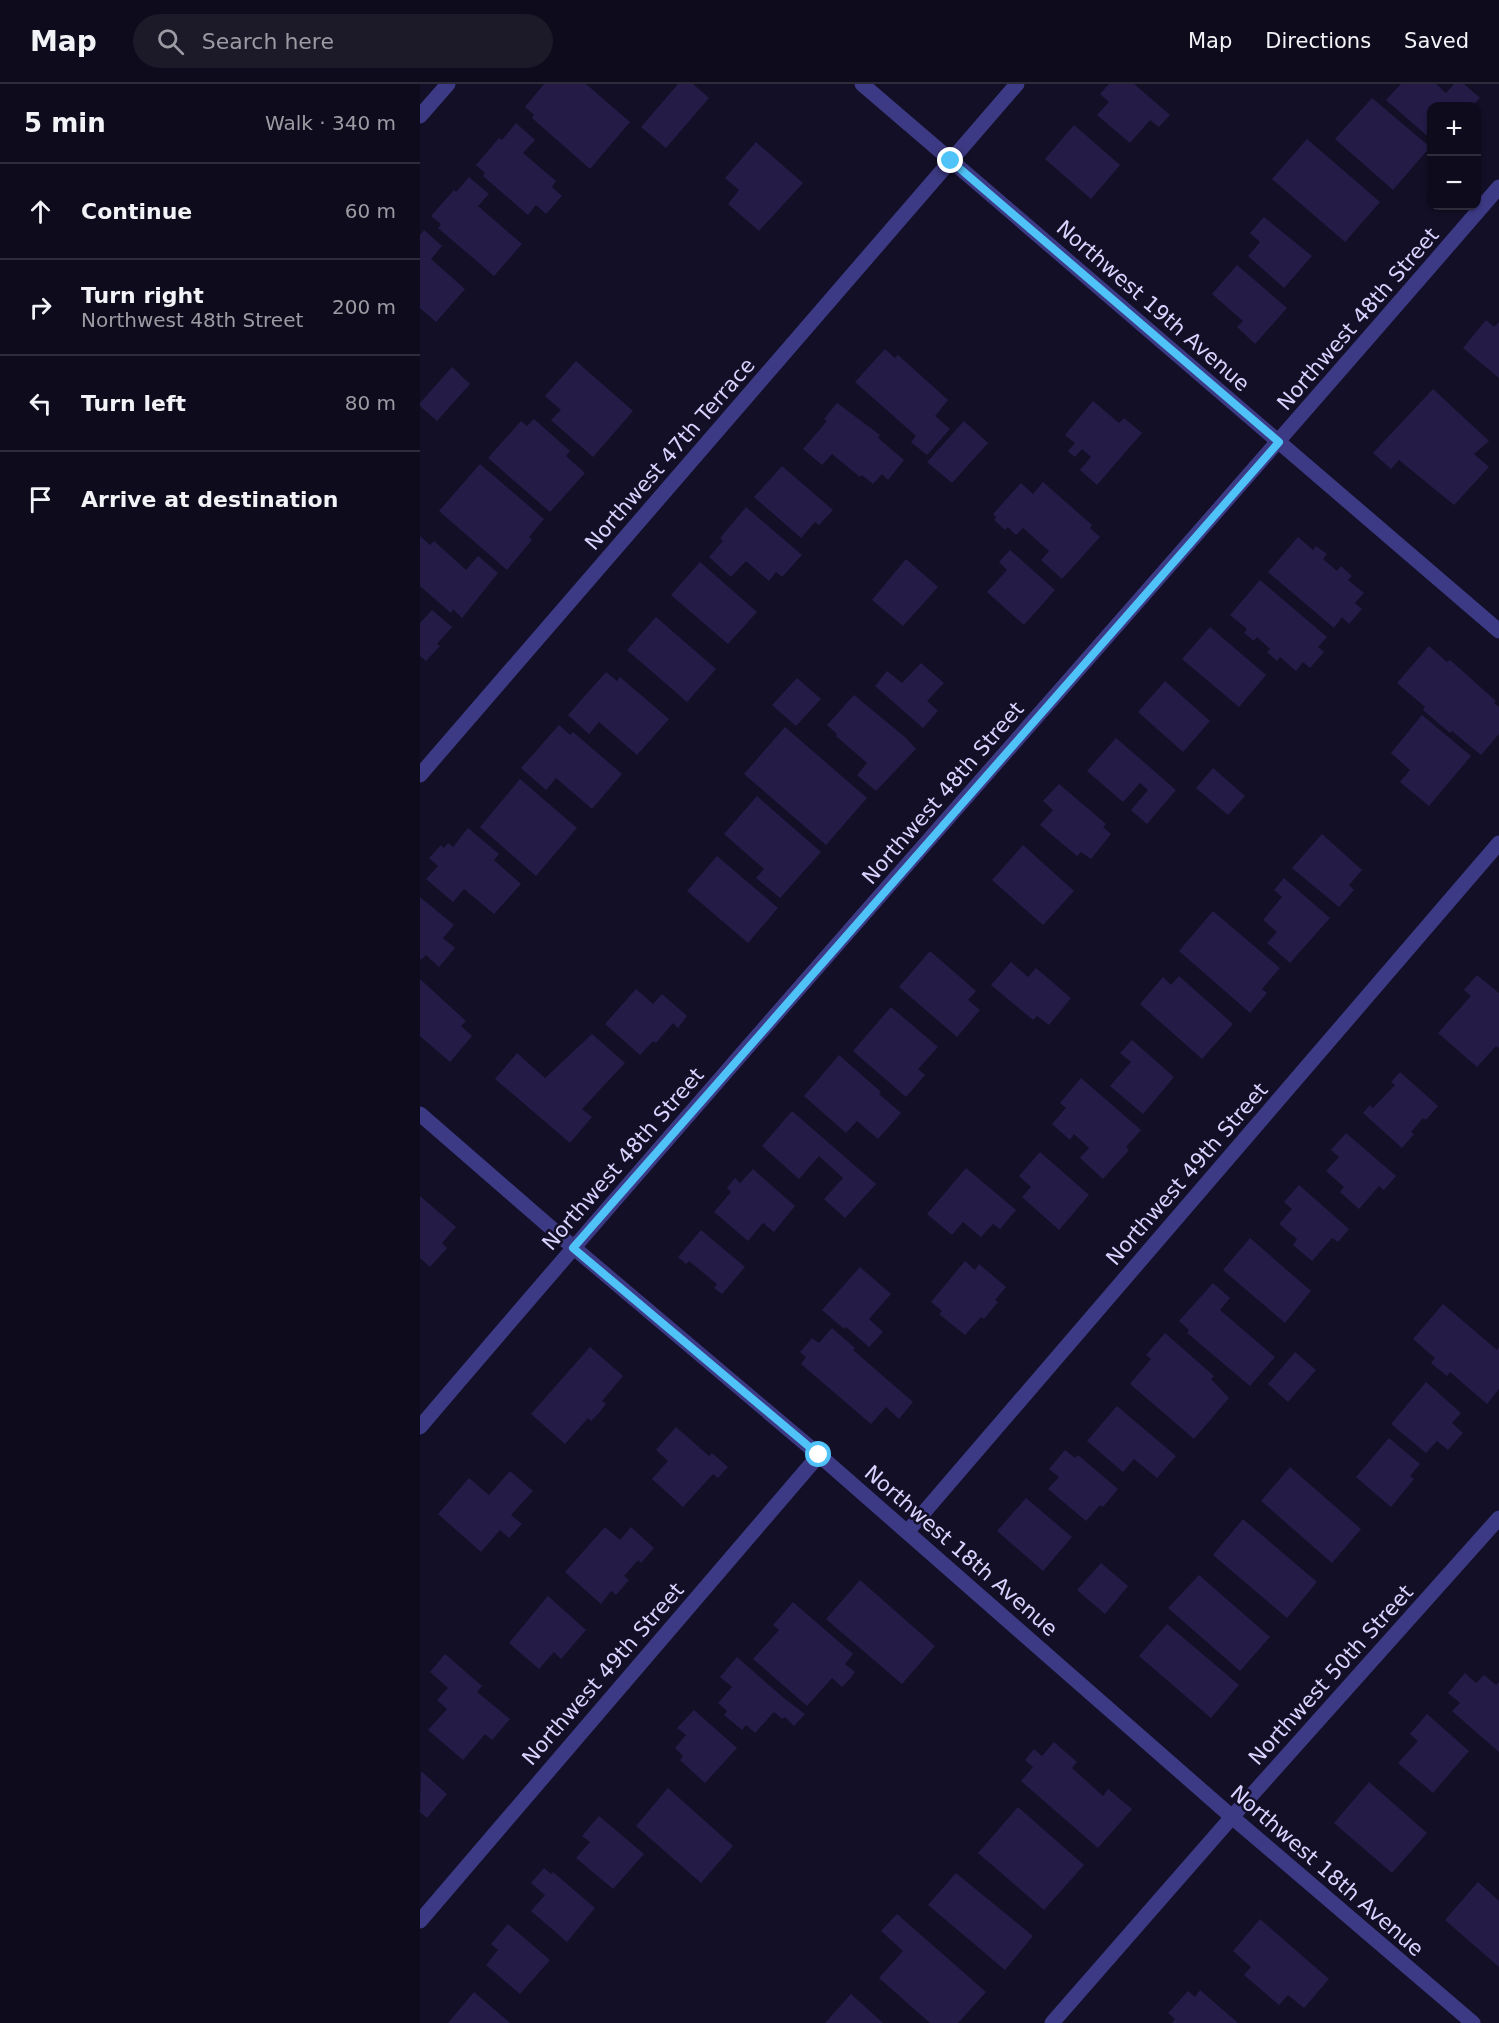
<!DOCTYPE html>
<meta charset="utf-8">
<style>
:root{--surface:#0e0b1c;--page:#1c1929;--text:#f1f3f6;--muted:#9b9ba3;--line:#2e2b3b}
body{margin:0;font-family:"DejaVu Sans",sans-serif;background:var(--page);color:var(--text)}
.controls{position:absolute;right:18px;top:18px;display:grid;overflow:hidden;border-radius:12px;box-shadow:0 2px 4px #0004}
.controls button{width:54px;height:54px;display:grid;place-items:center;padding:0;border:0;border-bottom:2px solid var(--line);background:var(--surface);color:var(--text);font:30px sans-serif}
.stop{position:absolute;width:18px;height:18px;margin:-14px;border:4px solid #4fc3f7;border-radius:50%;background:#fff}
.stop.end{background:#4fc3f7;border-color:#fff;box-shadow:0 2px 6px #0008}
.list{margin:0;padding:0;list-style:none}
h2{display:flex;justify-content:space-between;align-items:center;height:78px;margin:0;padding:0 24px;font-size:26px}
h2 small{font-size:20px;font-weight:400;color:var(--muted)}
.list li{display:grid;grid-template-columns:39px 1fr auto;gap:18px;align-items:center;box-sizing:border-box;height:96px;padding:0 24px;border-top:2px solid var(--line)}
.list b{display:block;font-size:22px;white-space:nowrap}
.list p{margin:0;font-size:20px;white-space:nowrap;color:var(--muted)}
.list em{font-size:20px;font-style:normal;color:var(--muted)}
.icon{flex:none;width:33px;height:33px;fill:none;stroke:currentColor;stroke-width:2;stroke-linecap:round;stroke-linejoin:round}
.map{position:relative;flex:none;width:1079px;height:1939px;overflow:hidden}
header{display:flex;align-items:center;gap:36px;box-sizing:border-box;height:84px;padding:0 30px;background:var(--surface);border-bottom:2px solid var(--line)}
header strong{font-size:28px}
nav{display:flex;gap:33px;margin-inline-start:auto;font-size:21px}
.search{width:420px;height:54px;background:var(--page);display:flex;align-items:center;gap:15px;box-sizing:border-box;padding:0 21px;border-radius:33px;color:var(--muted);font-size:22px}
main{display:flex}
aside{flex:1;background:var(--surface)}
.map>svg:first-child{display:block}
.building{fill:#241b47}
.lines{fill:none;stroke-linecap:round;stroke-linejoin:round}
.minor{stroke:#3d3a85;stroke-width:15}
.route{stroke:#4fc3f7;stroke-width:8}
.labels{text-anchor:middle;stroke-width:5;stroke-linejoin:round;paint-order:stroke}
.street-label{font-size:21px;fill:#d9d4ff;stroke:#130f26}
</style>
<header>
<strong>Map</strong>
<div class="search"><svg class="icon" aria-label="search" viewBox="0 0 24 24"><circle cx="10" cy="10" r="6"/><path d="M15 15l6 6"/></svg>Search here</div>
<nav><a>Map</a><a>Directions</a><a>Saved</a></nav>
</header>
<main>
<aside>
<h2>5 min<small>Walk · 340 m</small></h2>
<ul class="list">
<li><svg class="icon" aria-label="ahead" viewBox="0 0 24 24"><path d="M12 20V5M6 11l6-6 6 6"/></svg><div><b>Continue</b></div><em>60 m</em></li>
<li><svg class="icon" aria-label="right" viewBox="0 0 24 24"><path d="M7 20v-9h11M14 6l5 5-5 5"/></svg><div><b>Turn right</b><p>Northwest 48th Street</p></div><em>200 m</em></li>
<li><svg class="icon" aria-label="left" viewBox="0 0 24 24"><path d="M17 20v-9H6M10 6l-5 5 5 5"/></svg><div><b>Turn left</b></div><em>80 m</em></li>
<li><svg class="icon" aria-label="arrive" viewBox="0 0 24 24"><path d="M6 21V4h12l-3 4 3 4H6"/></svg><div><b>Arrive at destination</b></div></li>
</ul>
</aside>
<div class="map">
<svg width="1079" height="1939" viewBox="0 0 1079 1939">
<rect width="100%" height="100%" fill="#130f26"/>
<g class="building">
<path d="M124,0h42l44,38 -40,47 -58,-51 2,-3 -9,-8z"/>
<path d="M258,0h15l16,14 -43,50 -25,-21z"/>
<path d="M689,0h25l36,31 -11,12 -9,-7 -20,23 -33,-28 12,-13 -9,-8z"/>
<path d="M981,0h35l10,9 8,-9h10l16,14 -8,8h-40v34l-46,-40z"/>
<path d="M952,14l58,49 -37,43 -58,-51z"/>
<path d="M96,39l19,17 -12,13 33,28 -4,6 10,9 -16,18 -10,-9 -8,10 -45,-39 2,-3 -9,-8 23,-27 3,2z"/>
<path d="M654,41l46,40 -29,34 -46,-40z"/>
<path d="M887,55l73,63 -35,40 -73,-63z"/>
<path d="M336,58l47,41 -44,48 -31,-27 11,-14 -14,-12z"/>
<path d="M49,93l20,17 -11,12 44,38 -28,32 -56,-48 3,-4 -10,-8 23,-26 2,2z"/>
<path d="M844,133l48,39 -28,32 -36,-32 12,-14 -10,-9z"/>
<path d="M4,146l18,16 -11,13 34,30 -29,33 -16,-14v-73z"/>
<path d="M817,181l50,43 -32,36 -18,-17 6,-6 -31,-27z"/>
<path d="M1066,236l8,7 5,-5v56l-36,-30z"/>
<path d="M465,265l10,9 3,-3 50,45 -13,16 15,13 -23,26 -16,-13 5,-6 -61,-54z"/>
<path d="M156,277l57,50 -40,46 -42,-37 10,-10 -16,-14z"/>
<path d="M32,283l18,17 -33,37 -17,-15v-3z"/>
<path d="M1013,305l56,52 -15,13 15,13 -35,38 -55,-45 -8,9 -18,-16z"/>
<path d="M673,317l26,22 5,-5 18,15 -45,52 -17,-15 11,-13 -9,-8 -7,8 -4,-3 -3,-3 7,-8 -10,-8z"/>
<path d="M417,319l43,32 -2,3 26,22 -16,20 -6,-6 -9,10 -11,-9 -2,2 -28,-23 -10,11 -19,-16 24,-28 -3,-2z"/>
<path d="M114,335l36,32 -4,5 19,17 -35,39 -62,-54 33,-37 6,5z"/>
<path d="M544,337l24,22 -36,40 -25,-21z"/>
<path d="M60,380l64,55 -15,18 3,3 -25,30 -68,-59z"/>
<path d="M362,382l51,44 -14,15 -4,-3 -14,16 -47,-41z"/>
<path d="M623,398l49,43 -2,3 10,9 -38,42 -21,-19 8,-9 -26,-23 -7,7 -8,-8 -3,3 -11,-10 2,-3 -3,-3 28,-31 12,11z"/>
<path d="M326,423l56,48 -20,22 -6,-5 -7,9 -23,-20 -15,16 -22,-20 14,-16 -3,-3z"/>
<path d="M0,452l10,9 4,-4 32,29 12,-14 20,17 -36,45 -9,-9 -2,4 -31,-27z"/>
<path d="M878,453l15,13 3,-4 11,8 -4,5 14,12 4,-5 11,10 -4,4 16,13 -9,10 7,6 -13,15 -7,-7 -8,11 -66,-56z"/>
<path d="M590,466l45,40 -31,35 -37,-33 20,-22 -8,-8z"/>
<path d="M486,475l32,28 -35,39 -31,-26z"/>
<path d="M280,478l57,50 -29,32 -57,-49z"/>
<path d="M840,496l67,57 -9,10 6,5 -14,16 -7,-6 -7,9 -16,-14 -3,4 -10,-9 3,-3 -13,-12 -3,4 -10,-8 3,-4 -17,-14z"/>
<path d="M12,526l20,17 -15,17 3,2 -14,15 -6,-5v-33z"/>
<path d="M236,533l60,52 -29,33 -60,-52z"/>
<path d="M790,543l56,48 -27,32 -57,-48z"/>
<path d="M1009,562l18,16 3,-2 46,41 -2,2 5,4v27l-18,21 -29,-24 -2,2 -27,-23 2,-3 -28,-24z"/>
<path d="M501,579l23,20 -17,18 11,10 -15,17 -48,-42 12,-15 15,12z"/>
<path d="M186,588l11,9 3,-4 49,42 -32,36 -38,-33 -10,12 -21,-19z"/>
<path d="M377,594l24,21 -25,27 -24,-21z"/>
<path d="M745,597l45,40 -27,31 -45,-40z"/>
<path d="M434,611l52,43 10,11 -40,42 -19,-16 10,-12 -31,-27 1,-2 -10,-9z"/>
<path d="M1002,631l49,41 -42,50 -29,-24 10,-12 -19,-17z"/>
<path d="M139,641l11,10 3,-3 49,42 -30,35 -36,-31 -10,12 -25,-22z"/>
<path d="M365,643l82,71 -41,47 -82,-71z"/>
<path d="M696,654l60,52 -29,34 -16,-14 17,-20 -8,-7 -17,19 -36,-31z"/>
<path d="M793,684l32,28 -17,19 -32,-27z"/>
<path d="M100,695l57,49 -41,48 -56,-49z"/>
<path d="M639,700l47,40 -3,3 8,7 -20,25 -10,-7 -4,4 -37,-31 13,-15 -10,-9z"/>
<path d="M337,712l64,56 -41,46 -24,-20 8,-9 -40,-35z"/>
<path d="M48,744l31,26 -5,6 27,24 -27,30 -30,-25 -11,13 -27,-23 12,-13 -9,-8 12,-13 3,3 4,-5 5,4z"/>
<path d="M902,750l40,36 -13,15 5,5 -15,17 -47,-39z"/>
<path d="M603,761l51,46 -31,34 -51,-45z"/>
<path d="M297,772l61,52 -30,35 -61,-52z"/>
<path d="M864,794l46,40 -40,45 -23,-20 10,-11 -14,-12 19,-23 -8,-7z"/>
<path d="M0,813l34,28 -11,13 12,10 -16,19 -13,-12 -5,5 -1,-2z"/>
<path d="M793,827l67,57 -18,21 5,4 -17,20 -71,-62z"/>
<path d="M510,867l46,40 -8,9 12,10 -23,27 -58,-50z"/>
<path d="M591,878l17,15 8,-9 35,30 -22,27 -12,-9 -4,4 -42,-35z"/>
<path d="M1057,891l22,18v55l-3,-2 -19,21 -39,-34 33,-37 -7,-6z"/>
<path d="M759,892l54,48 -31,35 -62,-55 23,-27 8,8z"/>
<path d="M0,895l46,42 -5,5 11,10 -22,26 -30,-26z"/>
<path d="M216,905l17,15 9,-10 25,22 -9,12 -5,-5 -17,20 -3,-2 -13,14 -35,-31z"/>
<path d="M471,923l47,40 -20,22 7,6 -19,22 -53,-46z"/>
<path d="M172,950l33,29 -43,46 10,8 -22,26 -75,-64 22,-26 28,25z"/>
<path d="M712,956l42,37 -31,37 -33,-28 21,-24 -11,-9z"/>
<path d="M419,971l42,37 -2,2 22,19 -23,26 -21,-18 -11,12 -42,-37z"/>
<path d="M980,988l38,34 -12,14 -3,-2 -12,14 3,2 -12,14 -39,-35 7,-8 3,3 22,-23 -4,-3z"/>
<path d="M661,994l60,52 -15,17 3,3 -26,29 -23,-21 9,-10 -15,-14 -4,6 -18,-16 14,-16 -6,-5z"/>
<path d="M372,1027l84,73 -31,34 -21,-19 19,-21 -24,-22 -20,23 -37,-33z"/>
<path d="M926,1049l50,43 -12,14 -5,-4 -20,23 -19,-17 4,-5 -18,-16 13,-14 -8,-7z"/>
<path d="M620,1068l49,43 -30,35 -37,-33 9,-10 -12,-11z"/>
<path d="M546,1084l50,42 -16,19 -7,-5 -12,13 -18,-15 -11,13 -25,-21z"/>
<path d="M333,1085l42,37 -21,26 -11,-9 -15,18 -34,-29 17,-20 -4,-4 8,-10 5,5z"/>
<path d="M879,1101l50,44 -11,13 -6,-4 -20,23 -19,-16 4,-6 -18,-15 13,-15 -8,-7z"/>
<path d="M0,1112l36,31 -14,16 5,5 -17,19 -10,-9z"/>
<path d="M281,1146l44,37 -23,27 -8,-6 3,-4 -28,-23 -3,3 -8,-7z"/>
<path d="M830,1154l61,53 -26,32 -62,-53z"/>
<path d="M545,1177l10,9 4,-6 27,23 -11,13 3,2 -14,17 -3,-2 -16,18 -26,-21 3,-3 -11,-9z"/>
<path d="M440,1183l31,27 -22,25 14,13 -14,15 -23,-20 -2,2 -22,-19z"/>
<path d="M793,1199l17,15 -10,12 55,47 -25,29 -63,-53 2,-3 -10,-9z"/>
<path d="M1023,1220l54,46 2,-3v42l-12,15 -37,-32 -3,4 -16,-13 4,-5 -22,-19z"/>
<path d="M412,1244l23,20 -2,2 60,52 -14,17 -13,-12 -15,17 -70,-60 5,-7 -6,-5 12,-14 7,5z"/>
<path d="M745,1249l49,43 -3,3 18,19 -35,41 -64,-55 21,-25 -5,-4z"/>
<path d="M170,1263l33,29 -21,25 4,3 -7,9 -8,8 -3,-3 -23,26 -34,-30z"/>
<path d="M875,1268l21,18 -28,32 -20,-18z"/>
<path d="M1006,1298l35,31 -9,10 11,10 -15,17 -11,-9 -11,12 -35,-29z"/>
<path d="M697,1322l59,50 -19,22 -23,-19 -11,13 -36,-31z"/>
<path d="M256,1343l33,29 3,-3 16,14 -10,11 -5,-4 -30,33 -31,-28 16,-18 -12,-11z"/>
<path d="M969,1354l31,26 -10,12 4,3 -23,28 -35,-30z"/>
<path d="M645,1366l10,8 3,-3 40,34 -15,18 -3,-2 -14,16 -38,-32 11,-12 -10,-8z"/>
<path d="M870,1383l71,62 -29,34 -71,-62z"/>
<path d="M90,1387l23,20 -22,24 11,9 -13,14 -9,-8 -19,22 -43,-38 31,-36 20,17z"/>
<path d="M606,1414l46,39 -29,34 -46,-40z"/>
<path d="M823,1435l74,63 -30,36 -74,-63z"/>
<path d="M185,1443l15,13 11,-13 23,21 -13,15 -3,-3 -14,16 5,4 -13,15 -5,-4 -10,13 -36,-32z"/>
<path d="M681,1479l27,23 -23,28 -28,-24z"/>
<path d="M779,1491l71,62 -30,34 -72,-63z"/>
<path d="M440,1496l75,66 -33,38 -76,-65z"/>
<path d="M128,1512l38,34 -25,29 -7,-7 -15,17 -30,-26z"/>
<path d="M373,1518l60,52 -8,10 10,8 -6,8 -7,7 -10,-9 -25,28 -54,-47 26,-29 -6,-5z"/>
<path d="M747,1540l72,61 -28,33 -72,-62z"/>
<path d="M25,1570l37,32 -5,6 33,27 -18,21 -7,-6 -22,26 -35,-30 19,-21 -10,-9 11,-12 -18,-16z"/>
<path d="M317,1573l48,42 20,15 -11,12 -9,-9 -3,2 -8,-7 -19,21 -9,-8 -4,5 -18,-15 3,-4 -9,-8 14,-16 -12,-10z"/>
<path d="M1045,1589l11,10 8,-8 12,10 3,-3v70l-47,-41 8,-8 -12,-10z"/>
<path d="M274,1626l43,38 -32,35 -25,-23 3,-4 -8,-8 11,-13 -9,-7z"/>
<path d="M1007,1630l42,37 -36,42 -35,-30 20,-22 -8,-7z"/>
<path d="M634,1658l23,20 -5,6 31,28 5,-7 24,20 -34,39 -77,-67 12,-14 -8,-7 9,-11 8,7z"/>
<path d="M1,1687l26,23 -20,24 -7,-6z"/>
<path d="M949,1698l58,51 -35,40 -58,-50z"/>
<path d="M248,1704l65,58 -32,37 -65,-57z"/>
<path d="M598,1723l66,58 -40,45 -66,-57z"/>
<path d="M179,1732l45,38 -31,35 -37,-31 14,-16 -8,-6z"/>
<path d="M124,1784l7,6 2,-2 42,36 -28,34 -36,-31 14,-16 -14,-12z"/>
<path d="M536,1789l77,63 -28,34 -77,-65z"/>
<path d="M1058,1798l21,19v66l-54,-47z"/>
<path d="M477,1830l89,78 -28,31h-28l-51,-45 24,-27 -22,-20z"/>
<path d="M840,1835l69,60 -25,29 -16,-13 -9,10 -35,-30 7,-8 -18,-16z"/>
<path d="M88,1840l42,36 -30,34 -34,-29 12,-15 -7,-6z"/>
<path d="M780,1906l38,33h-66l3,-4 -7,-6 20,-22 7,6z"/>
<path d="M54,1908l36,31h-62z"/>
<path d="M431,1910l32,29h-58z"/>
</g>
<g class="lines">
<g class="minor">
<path d="M442,0l637,547"/>
<path d="M0,32l28,-32"/>
<path d="M0,691l597,-691"/>
<path d="M0,1030l153,133 246,208 413,362 241,206"/>
<path d="M0,1343c355,-417 721,-825 1079,-1240"/>
<path d="M487,1448l592,-689"/>
<path d="M0,1837l399,-466"/>
<path d="M632,1939l180,-206 267,-299"/>
</g>
</g>
<g class="lines">
<path class="route" d="M399,1371l-246,-207 706,-806 -328,-281"/>
</g>
<g class="labels">
<g class="street-label">
<text transform="translate(733 222) rotate(41)" y="7">Northwest 19th Avenue</text>
<text transform="translate(938 235) rotate(-49)" y="7">Northwest 48th Street</text>
<text transform="translate(250 370) rotate(-49)" y="7">Northwest 47th Terrace</text>
<text transform="translate(523 709) rotate(-49)" y="7">Northwest 48th Street</text>
<text transform="translate(203 1075) rotate(-49)" y="7">Northwest 48th Street</text>
<text transform="translate(767 1090) rotate(-49)" y="7">Northwest 49th Street</text>
<text transform="translate(541 1467) rotate(41)" y="7">Northwest 18th Avenue</text>
<text transform="translate(183 1590) rotate(-49)" y="7">Northwest 49th Street</text>
<text transform="translate(911 1591) rotate(-48)" y="7">Northwest 50th Street</text>
<text transform="translate(907 1787) rotate(41)" y="7">Northwest 18th Avenue</text>
</g>
</g>
</svg>
<div class="controls">
<button>+</button>
<button>−</button>
</div>
<div class="stop" style="left:399px;top:1371px"></div>
<div class="stop end" style="left:531px;top:77px"></div>
</div>
</main>
